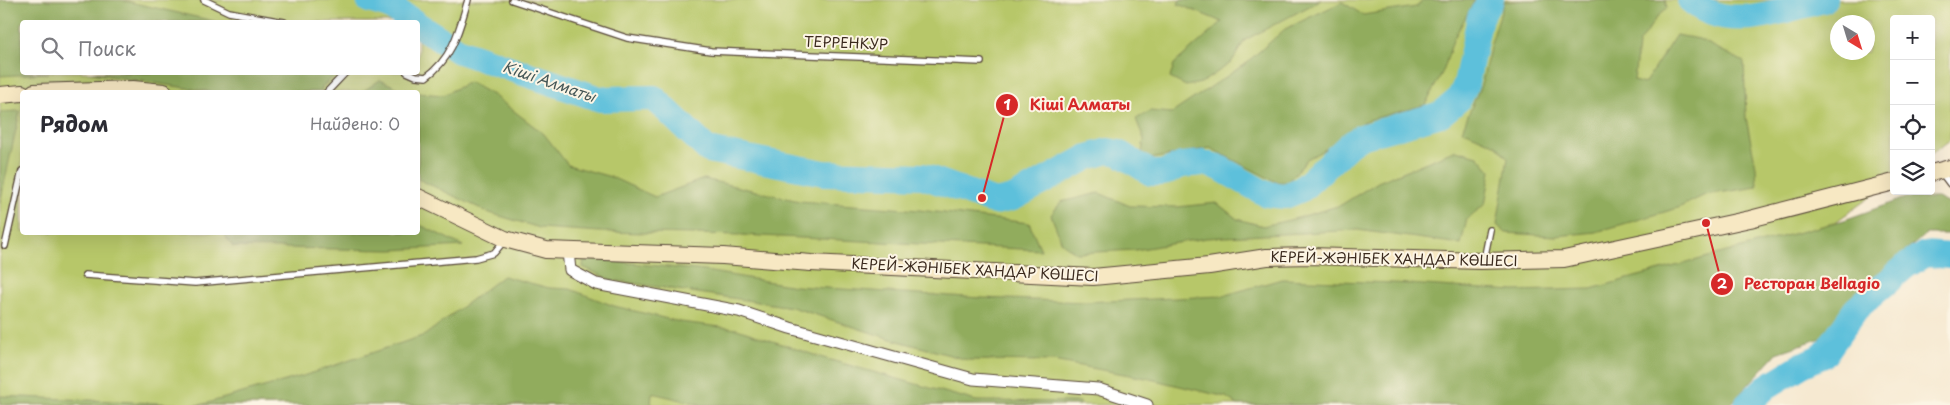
<!DOCTYPE html>
<html lang="ru">
<meta charset="utf-8">
<style>
:root{--surface:#fff;--page:#f2f2f3;--text:#2b2b33;--muted:#7c7c81;--line:#e1e1e2}
body{margin:0;font-family:"Playpen Sans",sans-serif;background:var(--page);color:var(--text)}
.controls{position:absolute;right:15px;top:15px;display:grid;overflow:hidden;border-radius:5px;box-shadow:0 5px 20px #0002}
.controls button{width:45px;height:45px;display:grid;place-items:center;padding:0;border:0;border-bottom:1px solid var(--line);background:var(--surface);color:var(--text);font:25px sans-serif}
.compass{position:absolute;left:1830px;top:15px;width:45px;height:45px;border-radius:50%;background:var(--surface);box-shadow:0 5px 20px #0002;rotate:142deg}
.list{margin:0;padding:0;list-style:none}
h2{display:flex;justify-content:space-between;align-items:center;height:65px;margin:0;padding:0 20px;font-size:21px}
h2 small{font-size:16px;font-weight:400;color:var(--muted)}
.icon{flex:none;width:28px;height:28px;fill:none;stroke:currentColor;stroke-width:2;stroke-linecap:round;stroke-linejoin:round}
.map{position:relative;flex:none;width:1950px;height:405px;overflow:hidden}
.search{position:absolute;background:var(--surface);box-shadow:0 5px 20px #0002;left:20px;top:20px;width:400px;height:55px;display:flex;align-items:center;gap:12px;box-sizing:border-box;padding:0 18px;border-radius:5px;color:var(--muted);font-size:19px}
.panel{position:absolute;background:var(--surface);box-shadow:0 5px 20px #0002;left:20px;top:90px;width:400px;height:145px;border-radius:5px}
.map>svg:first-child{display:block}
.green{fill:#b7c769;stroke:#797844;fill-rule:evenodd}
.forest{fill:#91ac5d;stroke:#666b3e}
.lines{fill:none;stroke-linecap:round;stroke-linejoin:round}
.river{stroke:#5dc0db;stroke-width:26}
.lane-casing{stroke:#574739;stroke-width:8}
.street-casing{stroke:#574739;stroke-width:13}
.secondary-casing{stroke:#574739;stroke-width:18}
.lane{stroke:#fff;stroke-width:5.5}
.street{stroke:#fff;stroke-width:11}
.secondary{stroke:#f7e8c3;stroke-width:16}
.labels{text-anchor:middle;stroke-width:4;stroke-linejoin:round;paint-order:stroke}
.street-label{font-size:14px;fill:#3b2a1e;stroke:#fcf5e5}
.water-label{font-size:15px;font-style:italic;fill:#455757;stroke:#fcf5e5}
.leader{fill:none;stroke:#d62828;stroke-width:2}
.callout-dot{fill:#d62828;stroke:#fcf5e5;stroke-width:2}
.mark-label{font-size:15px;text-anchor:middle;font-weight:bold;fill:#fff}
.callout-label{font-size:15px;text-anchor:middle;font-weight:bold;fill:#d62828;stroke:#fcf5e5;stroke-width:4;stroke-linejoin:round;paint-order:stroke}
</style>
<div class="map">
<svg width="1950" height="405" viewBox="0 0 1950 405">
<rect width="100%" height="100%" fill="#fcf5e5"/>
<filter id="ink" filterUnits="userSpaceOnUse"><feTurbulence type="fractalNoise" baseFrequency=".02" numOctaves="2"/><feDisplacementMap in="SourceGraphic" scale="10" xChannelSelector="R" yChannelSelector="G"/><feConvolveMatrix kernelMatrix="1 2 1 2 8 2 1 2 1" color-interpolation-filters="sRGB"/></filter>
<filter id="wash" filterUnits="userSpaceOnUse"><feTurbulence type="fractalNoise" baseFrequency=".0096" numOctaves="4" result="noise"/><feDisplacementMap in="SourceGraphic" scale="20" xChannelSelector="R" yChannelSelector="G"/><feGaussianBlur stdDeviation="1.12" result="paint"/><feColorMatrix in="noise" values="0 0 0 0 0 0 0 0 0 0 0 0 0 0 0 0 0 1.4 0 .05"/><feComposite in="paint" operator="in"/></filter>
<g filter="url(#wash)">
<rect width="100%" height="100%" fill="#f6e9d1"/>
<path class="green" d="M0,0h1950v140l-19,14v-135h-37v161l-314,225h-1580zM22,22h396v50h-396zM1838,22h30v30h-30zM22,92h396v140h-396z"/>
<g class="forest">
<path d="M0,0h121l97,22h-196v50l26,1 -48,3z"/>
<path d="M1180,0h141l-76,40 -14,23 -30,20 -15,3 -16,-8 4,-14 48,-42 -44,-18z"/>
<path d="M1424,0h51l-22,40 -9,29 -19,36 -60,16 -30,23 -28,15 -19,23h-12l-66,-34 -59,11 -9,-6 2,-14 -8,-20 14,-8 22,2 73,-49 40,-35 57,-27 21,13 53,-8z"/>
<path d="M1527,0h138l2,8 -10,9 -19,27 -4,37 10,3 32,-49 23,4 45,23 2,56 10,49 1,20 -52,8 -27,13 -82,24 -40,4 -50,-3 -9,-8 11,-67 -12,-13 -34,-15 20,-48 10,-42 12,-38z"/>
<path d="M91,73h247l-16,14 -1,5h-109z"/>
<path d="M380,80l27,12h8h-53z"/>
<path d="M469,82l24,13 51,39 24,31 43,12 44,20 49,-18 95,22 120,9 110,13 12,27 -299,-15 -141,-3 -61,-4 -50,-15 -72,-34v-86l25,2z"/>
<path d="M20,111l-20,92v-91z"/>
<path d="M1456,150l22,6 13,15 -6,33 -18,15 -6,25 -103,-14 -152,8 -71,12 -59,3 -14,-10 -11,-28 10,-13 38,-9 31,13 47,1 40,-4 20,16 26,7 31,-7 47,-14 37,-23z"/>
<path d="M1905,198h33l12,6v30h-24l-60,51 -45,53 -44,15 -47,52h-492l-12,-8 -80,-19 -93,-17 -85,-1 -77,-21 -99,-32 -181,-27 -28,-13 1,-9 121,13 90,15 186,12 104,4 137,-6 60,-17 111,4 121,8 77,-2 253,-69z"/>
<path d="M418,224l45,22 -72,4 -158,-3 -10,-14 195,-1z"/>
<path d="M503,276l46,12 21,1 44,17 66,16 57,7 83,28 156,44 104,1v3h-377l-51,-12 -1,12h-651v-9l200,9 103,-29 122,-41z"/>
</g>
<g class="lines">
<g class="river">
<path d="M369,0l20,6 25,16"/>
<path d="M1690,0c37,34 91,10 134,0"/>
<path d="M418,25l41,26 141,48 54,-1 54,52 116,23 99,3 72,26 18,-4 75,-41 20,-6 11,2 32,20h12l19,-8 21,-2 15,4 48,27 19,2 17,-7 47,-44 12,-8 80,-23 18,-15 7,-15 14,-67 11,-17"/>
<path d="M1747,405l19,-18 36,-22 22,-10 32,-46 50,-43 19,-12 25,2"/>
</g>
</g>
</g>
<g filter="url(#ink)">
<g class="lines">
<g class="lane-casing">
<g id="lane">
<path d="M204,0l25,12 55,10"/>
<path d="M512,0l115,38 84,13 270,11"/>
<path d="M407,72l9,4 10,1c27,-19 33,-47 42,-77"/>
<path d="M327,92l19,-20"/>
<path d="M1941,172l9,12"/>
<path d="M5,246l17,-75"/>
<path d="M1484,260l6,-30"/>
<path d="M85,275l110,8 281,-25 18,-5 10,-12"/>
</g>
</g>
<g class="street-casing">
<path id="street" d="M568,252l2,18 26,14 143,27 51,17 183,51 125,10 49,16"/>
</g>
<g class="secondary-casing">
<g id="secondary">
<path d="M34,92l99,-3 31,3"/>
<path d="M0,95l22,-2"/>
<path d="M1931,173l19,-5"/>
<path d="M418,197l87,42 41,11 177,6 88,7 282,14 116,-11 58,-9 43,-1 171,5 83,-2 186,-40 144,-37"/>
</g>
</g>
<use href="#lane" class="lane"/>
<use href="#street" class="street"/>
<use href="#secondary" class="secondary"/>
</g>
</g>
<g class="labels">
<g class="street-label">
<text transform="translate(846 43) rotate(2)" y="5">ТЕРРЕНКУР</text>
<text transform="translate(1394 259) rotate(1)" y="5">КЕРЕЙ-ЖӘНІБЕК ХАНДАР КӨШЕСІ</text>
<text transform="translate(975 270) rotate(3)" y="5">КЕРЕЙ-ЖӘНІБЕК ХАНДАР КӨШЕСІ</text>
</g>
<g class="water-label">
<text transform="translate(549 82) rotate(19)" y="5">Кіші Алматы</text>
</g>
</g>
<path class="leader" d="M982 198L1007 105M1706 223L1722 284"/>
<g class="callout-dot">
<circle cx="982" cy="198" r="5"/>
<circle cx="1706" cy="223" r="5"/>
<circle cx="1007" cy="105" r="12"/>
<circle cx="1722" cy="284" r="12"/>
</g>
<g class="mark-label">
<text x="1007" y="110">1</text>
<text x="1722" y="289">2</text>
</g>
<g class="callout-label">
<text x="1080" y="110">Кіші Алматы</text>
<text x="1812" y="289">Ресторан Bellagio</text>
</g>
</svg>
<div class="controls">
<button>+</button>
<button>−</button>
<button><svg class="icon" aria-label="locate" viewBox="0 0 24 24"><circle cx="12" cy="12" r="6"/><path d="M12 2v4M12 18v4M2 12h4M18 12h4"/></svg></button>
<button><svg class="icon" aria-label="layers" viewBox="0 0 24 24"><path d="M12 4l9 5-9 5-9-5zM3 14l9 5 9-5"/></svg></button>
</div>
<svg class="compass" viewBox="-18 -18 36 36"><path d="M0-13l5 13h-10z" fill="#e53935"/><path d="M0 13l5-13h-10z" fill="#7c7c81"/></svg>
<div class="search"><svg class="icon" aria-label="search" viewBox="0 0 24 24"><circle cx="10" cy="10" r="6"/><path d="M15 15l6 6"/></svg>Поиск</div>
<section class="panel">
<h2>Рядом<small>Найдено: 0</small></h2>
<ul class="list">
</ul>
</section>
</div>
